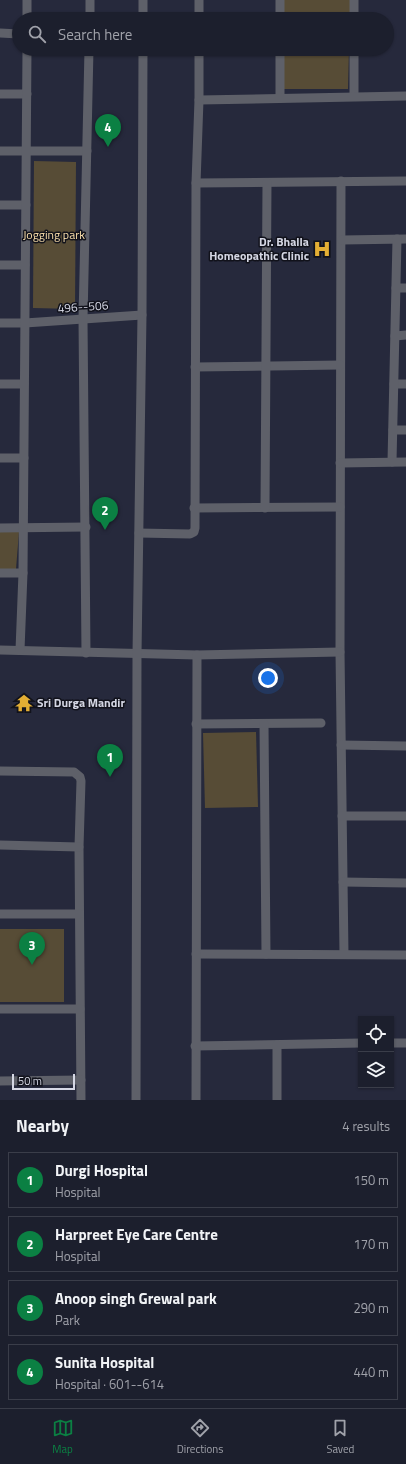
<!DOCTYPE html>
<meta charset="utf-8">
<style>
:root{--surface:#1c1f2d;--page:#292c39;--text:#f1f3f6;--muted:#a0a2aa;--line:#3a3d49;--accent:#0b8043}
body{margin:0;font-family:"Titillium Web",sans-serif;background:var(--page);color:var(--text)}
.controls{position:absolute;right:12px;bottom:12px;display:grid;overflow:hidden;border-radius:0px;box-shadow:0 1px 3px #0004}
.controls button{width:36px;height:36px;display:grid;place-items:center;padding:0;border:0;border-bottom:1px solid var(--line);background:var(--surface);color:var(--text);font:20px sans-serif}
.scale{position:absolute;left:12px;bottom:10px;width:63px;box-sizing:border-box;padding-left:4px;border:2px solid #d5d7e4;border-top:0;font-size:11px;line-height:14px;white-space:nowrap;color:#d5d7e4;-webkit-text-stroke:3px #11121b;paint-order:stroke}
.you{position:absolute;left:268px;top:678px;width:14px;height:14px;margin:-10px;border:3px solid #fff;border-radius:50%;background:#1a73e8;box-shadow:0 0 0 6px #1a73e833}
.badge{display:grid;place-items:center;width:26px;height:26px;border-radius:50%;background:var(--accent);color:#fff;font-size:13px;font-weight:700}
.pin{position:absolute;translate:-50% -33px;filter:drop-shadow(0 1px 2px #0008)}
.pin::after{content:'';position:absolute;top:21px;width:14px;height:12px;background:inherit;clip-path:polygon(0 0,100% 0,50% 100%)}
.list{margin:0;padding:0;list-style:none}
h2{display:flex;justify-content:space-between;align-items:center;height:52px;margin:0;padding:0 16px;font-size:17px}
h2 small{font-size:13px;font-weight:400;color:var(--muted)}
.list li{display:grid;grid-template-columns:26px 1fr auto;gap:12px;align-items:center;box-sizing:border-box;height:56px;margin:0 8px 8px;padding:0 8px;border:1px solid var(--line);border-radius:0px}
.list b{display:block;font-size:15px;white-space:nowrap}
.list p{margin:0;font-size:13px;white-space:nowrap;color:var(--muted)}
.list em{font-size:13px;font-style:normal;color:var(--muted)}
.icon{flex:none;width:22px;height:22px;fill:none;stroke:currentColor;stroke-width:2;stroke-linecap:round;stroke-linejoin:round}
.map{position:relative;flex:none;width:406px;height:1100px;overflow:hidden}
.search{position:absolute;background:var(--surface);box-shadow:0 1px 3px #0004;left:12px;right:12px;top:12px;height:44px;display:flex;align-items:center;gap:10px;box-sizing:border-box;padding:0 14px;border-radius:22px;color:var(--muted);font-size:15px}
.sheet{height:308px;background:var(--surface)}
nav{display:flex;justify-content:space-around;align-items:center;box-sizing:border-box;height:56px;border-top:1px solid var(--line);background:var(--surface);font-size:11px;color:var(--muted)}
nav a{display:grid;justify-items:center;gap:2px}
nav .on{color:var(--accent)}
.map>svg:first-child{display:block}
.green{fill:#574c36}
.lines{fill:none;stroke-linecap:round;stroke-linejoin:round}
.street{stroke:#5e6069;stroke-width:9}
.labels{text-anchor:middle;stroke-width:3;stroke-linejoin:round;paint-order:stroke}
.park-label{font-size:12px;fill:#fadfab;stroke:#11121b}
.poi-label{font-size:12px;font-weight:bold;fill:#d5d7e4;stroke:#11121b;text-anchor:end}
.street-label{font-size:12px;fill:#d5d7e4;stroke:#11121b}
</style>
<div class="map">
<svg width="406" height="1100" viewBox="0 0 406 1100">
<rect width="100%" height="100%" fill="#26293c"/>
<g class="green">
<rect x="284" y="0" width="66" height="19"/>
<path d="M284,49h65l-1,40h-64z"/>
<path d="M34,161l42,1 -1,147 -42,-1z"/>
<path d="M0,532h19l-3,37h-16z"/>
<path d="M256,732l2,75 -53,1 -2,-75z"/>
<rect x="0" y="929" width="64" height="73"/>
</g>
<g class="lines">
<g class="street">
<path d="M27,0v19"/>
<path d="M143,0v19"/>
<path d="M280,0v19"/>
<path d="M90,19v-19"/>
<path d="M199,19v-19"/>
<path d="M354,19v-19"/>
<path d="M0,33l19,1"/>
<path d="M280,49v49"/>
<path d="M0,94h27"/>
<path d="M354,96v-47"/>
<path d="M199,100l207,-4"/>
<path d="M0,151h87"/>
<path d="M341,181l-1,471 4,302"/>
<path d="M196,183l210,-2"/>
<path d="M0,205h26"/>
<path d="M342,240l64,-1"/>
<path d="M0,265h25"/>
<path d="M396,288h10"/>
<path d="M0,323h25l117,-8"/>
<path d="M395,336l11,-1"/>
<path d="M195,367l145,-2"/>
<path d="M0,384h24"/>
<path d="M394,384h12"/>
<path d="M393,430h13"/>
<path d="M0,458h24"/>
<path d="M392,462l5,-223"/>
<path d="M340,463l66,-1"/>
<path d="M194,508l146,-1"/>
<path d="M265,508l2,-325"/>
<path d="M0,528l86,-1"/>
<path d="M139,533l51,1 4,-2 1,-4 1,-345 3,-83v-51"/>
<path d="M0,573h23"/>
<path d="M0,650l197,5 143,-3"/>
<path d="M20,650l3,-77 4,-524"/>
<path d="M86,653l-3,-334 6,-270"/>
<path d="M196,724l125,-1"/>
<path d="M264,724l2,230"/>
<path d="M341,745l65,1"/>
<path d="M0,771l74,1 6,5 1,4 -2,66 2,253"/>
<path d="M342,816h64"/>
<path d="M0,845l79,2"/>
<path d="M343,882l63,1"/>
<path d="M0,914h79"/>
<path d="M196,954l210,1"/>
<path d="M0,1009h80"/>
<path d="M391,1043h15"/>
<path d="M195,1046l166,-3"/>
<path d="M0,1081l81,-1"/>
<path d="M136,1100l1,-446 5,-339 1,-266"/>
<path d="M196,1100l1,-445"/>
<path d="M277,1100v-55"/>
</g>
</g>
<defs>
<g id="hospital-bare" transform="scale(1.38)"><path d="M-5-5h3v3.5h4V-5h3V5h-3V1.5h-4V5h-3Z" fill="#e3ae34" stroke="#11121b" stroke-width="2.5" paint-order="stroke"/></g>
<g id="temple-bare" transform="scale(1.38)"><path d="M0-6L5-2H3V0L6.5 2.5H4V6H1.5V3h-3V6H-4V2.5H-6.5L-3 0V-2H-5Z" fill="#e3ae34" stroke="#11121b" stroke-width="2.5" paint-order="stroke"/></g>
</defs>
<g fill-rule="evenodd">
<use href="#hospital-bare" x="322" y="249"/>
<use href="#temple-bare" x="24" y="703"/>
</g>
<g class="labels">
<g class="park-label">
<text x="54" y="239">Jogging park</text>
</g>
<g class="poi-label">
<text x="309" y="246">Dr. Bhalla<tspan x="309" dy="14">Homeopathic Clinic</tspan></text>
<text x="37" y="707" text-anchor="start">Sri Durga Mandir</text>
</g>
<g class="street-label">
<text transform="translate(83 307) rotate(-4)" y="4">496--506</text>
</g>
</g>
</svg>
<div class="controls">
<button><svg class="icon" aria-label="locate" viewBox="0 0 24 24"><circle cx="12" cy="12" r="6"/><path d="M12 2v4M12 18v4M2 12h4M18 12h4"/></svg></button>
<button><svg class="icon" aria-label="layers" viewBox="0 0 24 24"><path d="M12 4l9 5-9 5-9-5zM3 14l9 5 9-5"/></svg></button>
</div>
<div class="scale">50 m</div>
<div class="you"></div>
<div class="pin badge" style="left:110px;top:777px">1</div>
<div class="pin badge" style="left:105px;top:530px">2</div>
<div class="pin badge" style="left:32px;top:965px">3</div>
<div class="pin badge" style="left:108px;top:147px">4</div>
<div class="search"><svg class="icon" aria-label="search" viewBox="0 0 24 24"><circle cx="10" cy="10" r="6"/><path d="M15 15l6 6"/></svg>Search here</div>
</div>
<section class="sheet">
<h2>Nearby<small>4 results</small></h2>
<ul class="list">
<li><span class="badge">1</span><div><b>Durgi Hospital</b><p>Hospital</p></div><em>150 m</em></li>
<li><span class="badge">2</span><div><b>Harpreet Eye Care Centre</b><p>Hospital</p></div><em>170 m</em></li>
<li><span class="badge">3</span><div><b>Anoop singh Grewal park</b><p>Park</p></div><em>290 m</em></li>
<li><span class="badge">4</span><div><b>Sunita Hospital</b><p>Hospital · 601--614</p></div><em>440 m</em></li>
</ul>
</section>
<nav>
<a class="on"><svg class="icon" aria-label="map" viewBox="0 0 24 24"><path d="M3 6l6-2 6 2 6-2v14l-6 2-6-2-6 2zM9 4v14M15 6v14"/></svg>Map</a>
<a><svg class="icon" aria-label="directions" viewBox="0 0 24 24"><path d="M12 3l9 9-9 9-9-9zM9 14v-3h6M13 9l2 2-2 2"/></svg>Directions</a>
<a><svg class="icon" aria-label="saved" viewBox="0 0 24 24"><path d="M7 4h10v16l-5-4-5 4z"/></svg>Saved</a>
</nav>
